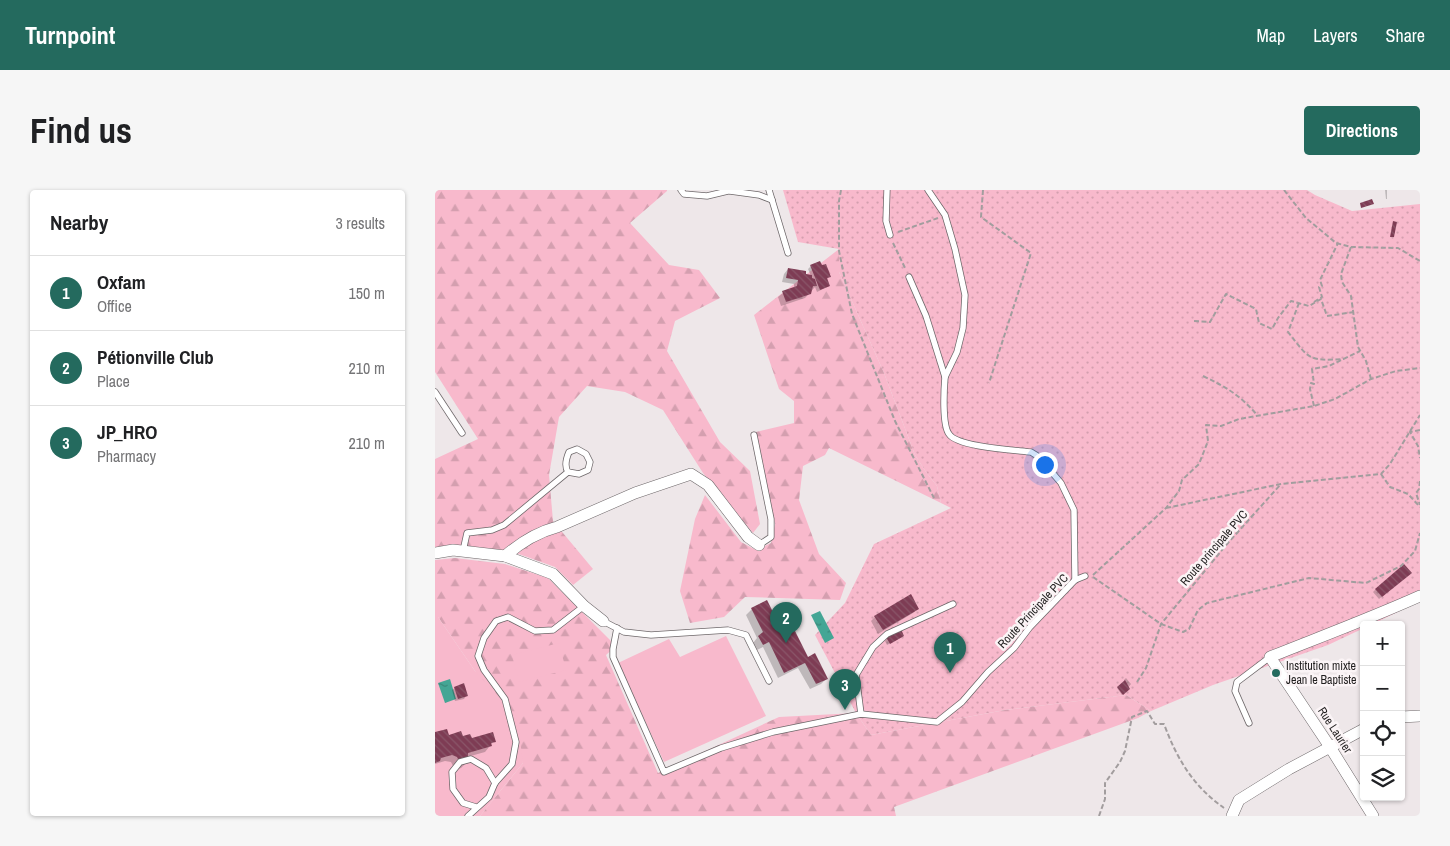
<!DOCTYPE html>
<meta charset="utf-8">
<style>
:root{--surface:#fff;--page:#f6f6f6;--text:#202124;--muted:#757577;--line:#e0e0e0;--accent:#246a5e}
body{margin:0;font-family:"Archivo Narrow",sans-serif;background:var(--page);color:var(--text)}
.controls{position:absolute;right:15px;bottom:15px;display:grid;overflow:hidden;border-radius:5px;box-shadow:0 1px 4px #0004}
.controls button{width:45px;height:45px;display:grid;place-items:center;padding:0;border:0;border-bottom:1px solid var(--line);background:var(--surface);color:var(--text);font:25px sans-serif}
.you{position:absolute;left:609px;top:274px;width:18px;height:18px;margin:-12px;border:4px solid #fff;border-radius:50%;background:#1a73e8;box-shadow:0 0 0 8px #1a73e833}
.badge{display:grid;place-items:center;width:32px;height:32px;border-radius:50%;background:var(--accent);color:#fff;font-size:16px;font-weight:700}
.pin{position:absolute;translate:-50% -41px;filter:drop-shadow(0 1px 2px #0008)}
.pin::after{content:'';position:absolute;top:26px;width:18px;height:15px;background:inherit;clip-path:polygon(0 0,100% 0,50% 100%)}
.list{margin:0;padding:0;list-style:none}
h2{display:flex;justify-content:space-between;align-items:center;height:65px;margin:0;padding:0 20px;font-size:21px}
h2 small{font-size:16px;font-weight:400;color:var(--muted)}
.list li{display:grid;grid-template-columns:32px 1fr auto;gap:15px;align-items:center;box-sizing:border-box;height:75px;padding:0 20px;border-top:1px solid var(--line)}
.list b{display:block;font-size:19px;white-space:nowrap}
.list p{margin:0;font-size:16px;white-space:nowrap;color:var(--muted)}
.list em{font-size:16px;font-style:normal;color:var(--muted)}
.icon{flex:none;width:28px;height:28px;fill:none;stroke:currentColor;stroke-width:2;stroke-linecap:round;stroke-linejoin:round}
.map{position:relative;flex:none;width:985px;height:626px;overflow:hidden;border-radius:5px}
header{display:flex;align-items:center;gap:30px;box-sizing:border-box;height:70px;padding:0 25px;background:var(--accent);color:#fff}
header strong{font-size:24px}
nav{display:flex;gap:28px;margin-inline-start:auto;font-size:18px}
.intro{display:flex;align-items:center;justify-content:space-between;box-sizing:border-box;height:120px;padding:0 30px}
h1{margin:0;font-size:35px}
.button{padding:12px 22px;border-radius:5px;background:var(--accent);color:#fff;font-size:18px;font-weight:700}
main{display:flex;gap:30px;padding:0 30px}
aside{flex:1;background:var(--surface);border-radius:5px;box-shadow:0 1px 4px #0004}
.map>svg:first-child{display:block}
.grass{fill:url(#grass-dots)}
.forest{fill:url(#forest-firs)}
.park{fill:#f8b9cc}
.water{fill:url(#water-ripples)}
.shadow{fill:#0003}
.building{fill:url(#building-back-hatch)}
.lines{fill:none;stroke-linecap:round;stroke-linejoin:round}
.lane-casing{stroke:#6e686a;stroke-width:7}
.street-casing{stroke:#6e686a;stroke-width:12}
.path{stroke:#a29d9e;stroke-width:2;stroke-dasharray:5 2.5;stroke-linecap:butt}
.lane{stroke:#fff;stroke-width:5.5}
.street{stroke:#fff;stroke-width:11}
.poi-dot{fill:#246a5e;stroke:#fbf4f6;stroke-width:2}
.labels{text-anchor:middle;stroke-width:5;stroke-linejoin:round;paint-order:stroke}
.street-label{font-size:12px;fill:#211f1f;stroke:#fbf4f6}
.poi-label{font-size:12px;fill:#211f1f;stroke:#fbf4f6;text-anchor:start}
</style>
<header>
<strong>Turnpoint</strong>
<nav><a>Map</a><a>Layers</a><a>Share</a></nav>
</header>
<div class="intro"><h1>Find us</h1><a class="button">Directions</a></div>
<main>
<aside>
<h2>Nearby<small>3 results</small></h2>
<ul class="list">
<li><span class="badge">1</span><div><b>Oxfam</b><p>Office</p></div><em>150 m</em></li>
<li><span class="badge">2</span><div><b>Pétionville Club</b><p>Place</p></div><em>210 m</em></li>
<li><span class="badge">3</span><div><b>JP_HRO</b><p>Pharmacy</p></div><em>210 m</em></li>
</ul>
</aside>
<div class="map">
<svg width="985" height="626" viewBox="0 0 985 626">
<defs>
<pattern id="grass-dots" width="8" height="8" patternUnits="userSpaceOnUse" patternTransform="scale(1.25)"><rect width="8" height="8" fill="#f8b9cc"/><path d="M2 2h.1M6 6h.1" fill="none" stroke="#d49faf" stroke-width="1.8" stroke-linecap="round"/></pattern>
<pattern id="forest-firs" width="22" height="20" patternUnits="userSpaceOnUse" patternTransform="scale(1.25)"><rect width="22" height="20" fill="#f8b9cc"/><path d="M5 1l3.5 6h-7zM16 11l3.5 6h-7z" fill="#d49faf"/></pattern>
<pattern id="water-ripples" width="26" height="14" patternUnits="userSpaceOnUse" patternTransform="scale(1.25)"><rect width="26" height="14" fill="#44a695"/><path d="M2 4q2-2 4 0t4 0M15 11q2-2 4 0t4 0" fill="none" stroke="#388779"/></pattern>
<pattern id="building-back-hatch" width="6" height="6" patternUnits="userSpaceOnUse" patternTransform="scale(1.25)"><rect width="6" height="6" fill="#7e3c54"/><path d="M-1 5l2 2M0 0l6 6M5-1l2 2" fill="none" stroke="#8a5669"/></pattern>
</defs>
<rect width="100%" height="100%" fill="#eee7e9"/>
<path class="grass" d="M348,0h524l8,5 37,16 68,-7v397l-49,24h-7v3l-36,17 -115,40 -62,26 -25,-16 -121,15 -134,25 -15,-22 -41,-78 30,-32 29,-59 77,-36 -10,-5 -4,-17 -11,-14 -11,-17 -31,-82 -45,-101v-23l-41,-7z"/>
<g class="forest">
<path d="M0,0h232v1l-37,32 39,42 30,5 21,28 -45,23 -8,30 53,91 30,29 10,53 -7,9 -50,-60 -40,-63 -38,-18 -38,-6 -28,31 -10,58 4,46 40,48 -20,16 -18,-18 -39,-14 -81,-4v-90l43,-20 -43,-67z"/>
<path d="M404,59v23l45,101 31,82 11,17 11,14 4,17 -112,-55 -4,7 -22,11 -4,34 20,54 27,29 -6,17 -95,-3 -21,20 -34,6 -10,-32 15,-72 10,-24 36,47 15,8 15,-7 4,-19 -19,-92 38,-9v-22l-15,-12 -25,-74z"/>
<path d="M20,368l50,6 43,14 68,68 -10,9 52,118 121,-56 77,-4 15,22 134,-25 121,-15 25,16 -13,7 -244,89 2,9h-416l43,-53 -48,-92 -37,-54h-3v-57z"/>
</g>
<g class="park">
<path d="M0,427h3l37,54 42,45 6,47 -43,53h-45z"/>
<path d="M291,446l40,80 -102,46 -46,-99 51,-24 11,18z"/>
<path d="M124,453l7,27 -47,12 -7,-27z"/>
</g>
<g class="water">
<path d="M385,421l14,27 -9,5 -14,-28z"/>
<path d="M15,489l6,20 -11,4 -7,-20z"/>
</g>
<g class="shadow">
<path d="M950,0h2v9h-1z"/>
<path d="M376,76l19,10 -4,4 3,6 -12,6 -2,-5 -10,11 -24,8 -3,-9 5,-4 11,-5v-4l-12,-2 2,-8 4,-5 23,7 -3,-7z"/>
<path d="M972,386l-28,23 -6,-7 3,-3z"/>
<path d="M483,418l-5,5 -35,21 -7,-13 4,-4z"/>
<path d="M317,419l29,22 46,47 -6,6 -11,5 -12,-21 -20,10 -15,-31 -6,3 -4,-7 4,-5 -11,-23z"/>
<path d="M452,448h13l-13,7 -2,-4z"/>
<path d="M691,488l5,6 -9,11 -5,-7 8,-6 -1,-2z"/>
<path d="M20,498l11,8 -2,3 -9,2 -3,-11z"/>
<path d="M0,543l36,7 23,1 -9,11 -18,5v5l-6,6 -6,2 -4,-8 -6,-1 -10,3z"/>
</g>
<g class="building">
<path d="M937,9l2,5 -13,4 -1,-5z"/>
<path d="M958,31l4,1 -3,15h-4z"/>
<path d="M385,71l2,4 4,-1 5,13 -4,1 3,8 -10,4 -10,-25z"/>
<path d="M353,78l18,3v3l6,1v3l3,1 2,7h-4l-2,8 -25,8 -4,-11 15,-5 1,-6 -12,-2z"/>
<path d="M969,374l8,9 -30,24 -7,-8z"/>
<path d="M476,404l8,15 -36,21 -9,-14z"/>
<path d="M332,410l15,30 10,-5 16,32 7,-4 13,26 -12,5 -11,-21 -21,10 -15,-31 -6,3 -5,-9 5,-4 -12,-24z"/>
<path d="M466,439l3,7 -14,8 -4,-7z"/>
<path d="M690,490l5,9 -7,6 -6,-8z"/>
<path d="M29,493l4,13 -10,3 -4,-12z"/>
<path d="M12,539l2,6 12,-4 2,5 7,-2 2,4 21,-6 3,10 -5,1 1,3 -24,7v10l-7,2 -4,-8 -5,-2 -11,3 -1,3 -5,2v-31z"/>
</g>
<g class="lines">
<g class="lane-casing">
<g id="lane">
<path d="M246,0l3,4 23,2 25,-6"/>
<path d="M334,0l19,63"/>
<path d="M452,0l-1,31 4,14"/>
<path d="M295,1l29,4 13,5"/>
<path d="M474,87l17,39 19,61 12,-25 6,-24 2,-33 -10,-46 -10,-34 -17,-25"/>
<path d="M510,187c-1,12 -3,48 4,57 8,13 65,16 82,18l8,5 22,26 13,27 1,70"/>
<path d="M0,202l27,41"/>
<path d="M319,245l17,84v18l-12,8"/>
<path d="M28,361l4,-18 25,-3 12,-5 64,-53 11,2 9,-4 2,-8 -4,-8 -9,-5 -8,3c-3,7 -5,14 -1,20"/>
<path d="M168,431l21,11 27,3 77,-5 18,5 23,46"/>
<path d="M182,438l-4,21v8l51,115 57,-24 52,-16 88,-18 76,8 25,-20 26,-30 26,-24 16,-21 45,-47 10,-4"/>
<path d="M426,524l-5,-39 17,-28 14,-13 66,-30"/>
<path d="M814,533l-14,-32 2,-9 33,-25"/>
<path d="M41,617l-13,-4 -10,-14 -1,-17 8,-10 11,-3 15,9 9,15"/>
<path d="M33,626l21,-19 6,-14 17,-19 4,-22 -11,-43 -21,-29 -6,-14 6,-18 12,-17 12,-4 27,14 18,-1 31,-24"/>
</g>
</g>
<g class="street-casing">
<g id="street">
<path d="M0,363l18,-3 52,6 48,18 31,32 19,15"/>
<path d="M70,366c15,-13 33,-24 52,-29l78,-34 56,-19 17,11 40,52 11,8"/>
<path d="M966,527l19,-1"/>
<path d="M797,626l7,-16 50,-31 75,-40"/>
<path d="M938,626l-43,-69 -60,-90c50,-20 101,-39 150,-61"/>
</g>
</g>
<g class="path">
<path d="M406,0l-2,11v50l13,63 43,107 39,77"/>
<path d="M548,0l-2,27 50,36 -42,130"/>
<path d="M849,0l22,28 30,25 15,4 47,1 22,13"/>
<path d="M463,42l40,-14"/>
<path d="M458,53l13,27"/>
<path d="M916,57l-10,27 1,8 9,14 7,51 8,14 5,18"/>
<path d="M879,112l8,-5 -3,-10 3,-1 -2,-6 18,-37"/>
<path d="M864,113l-11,29c22,28 20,29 56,27"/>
<path d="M759,131l16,1 16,-28 30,15 3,14 13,6 6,-11 13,-17 18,5 12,-7 6,17 27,-4"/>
<path d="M768,186c23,11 37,19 54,39"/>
<path d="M879,216l-4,-17 1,-6 3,1 -2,-15 17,-3 31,-15"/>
<path d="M985,240l-10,2 8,14 2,12"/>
<path d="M946,284l9,13 18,7 12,13"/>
<path d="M985,291l-1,8 -3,4 4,12"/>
<path d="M731,318l115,-24 100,-10 9,-10 30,-49"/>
<path d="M658,385l73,-67 13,-17 3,-11 17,-16 9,-23 -2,-16 15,1 18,-7 75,-13 21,-7 36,-20 25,-8 24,-3"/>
<path d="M658,387l68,47 22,8 6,-3 9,-19 9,-7 102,-25 57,5 35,-17 14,-15 5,-18"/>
<path d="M702,492l9,-14 15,-44 66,-80 54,-60"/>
<path d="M664,626l6,-17v-16l15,-21 5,-11 7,-34 15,-6 8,13h9c13,35 29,62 60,84"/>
</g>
<use href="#lane" class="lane"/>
<use href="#street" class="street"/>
</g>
<circle class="poi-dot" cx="841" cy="483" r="5"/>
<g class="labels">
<g class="street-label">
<text transform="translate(779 358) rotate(-49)" y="4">Route principale PVC</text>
<text transform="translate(598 421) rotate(-47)" y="4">Route Principale PVC</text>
<text transform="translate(900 540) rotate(57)" y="4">Rue Laurier</text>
</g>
<g class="poi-label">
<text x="851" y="480">Institution mixte<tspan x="851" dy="14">Jean le Baptiste</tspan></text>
</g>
</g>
</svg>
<div class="controls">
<button>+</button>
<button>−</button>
<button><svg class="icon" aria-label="locate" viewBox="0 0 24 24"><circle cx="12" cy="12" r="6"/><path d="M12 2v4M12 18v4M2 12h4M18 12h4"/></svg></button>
<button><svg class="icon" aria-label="layers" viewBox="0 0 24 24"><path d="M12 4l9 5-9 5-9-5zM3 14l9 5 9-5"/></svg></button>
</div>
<div class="you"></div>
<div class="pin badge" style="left:515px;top:483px">1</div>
<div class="pin badge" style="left:351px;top:453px">2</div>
<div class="pin badge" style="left:410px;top:520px">3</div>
</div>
</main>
